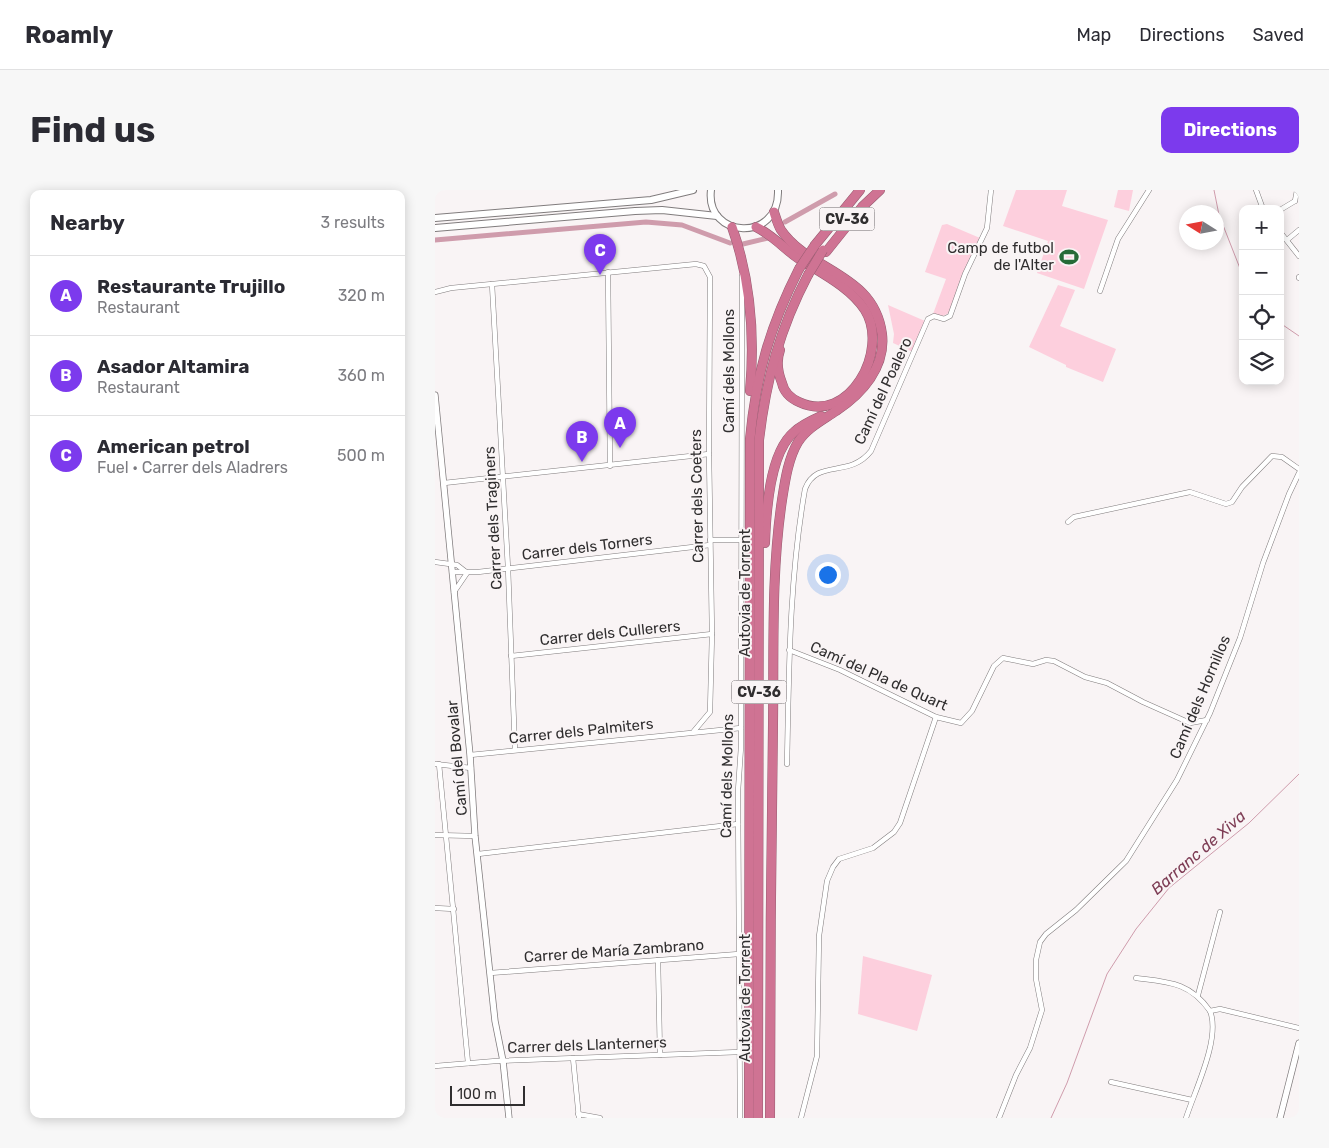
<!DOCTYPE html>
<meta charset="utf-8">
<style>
:root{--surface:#fff;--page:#f7f7f7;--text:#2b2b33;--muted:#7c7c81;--line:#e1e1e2;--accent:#7c3aed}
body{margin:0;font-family:Rubik,sans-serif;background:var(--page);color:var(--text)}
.controls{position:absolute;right:15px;top:15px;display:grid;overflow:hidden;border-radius:10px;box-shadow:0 2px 12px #0003}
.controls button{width:45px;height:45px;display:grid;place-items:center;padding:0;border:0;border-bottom:1px solid var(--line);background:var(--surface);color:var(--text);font:25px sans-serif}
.compass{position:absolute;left:744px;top:15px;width:45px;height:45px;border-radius:50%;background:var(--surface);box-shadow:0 2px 12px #0003;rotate:281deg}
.scale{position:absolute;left:15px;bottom:12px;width:75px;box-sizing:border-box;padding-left:5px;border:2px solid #302e2f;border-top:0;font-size:14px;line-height:18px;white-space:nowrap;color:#302e2f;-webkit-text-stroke:4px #f9f4f5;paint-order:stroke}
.you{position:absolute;left:392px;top:384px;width:18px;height:18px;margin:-12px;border:4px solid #fff;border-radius:50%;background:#1a73e8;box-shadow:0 0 0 8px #1a73e833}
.badge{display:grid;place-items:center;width:32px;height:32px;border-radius:50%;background:var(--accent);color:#fff;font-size:16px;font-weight:700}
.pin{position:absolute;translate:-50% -41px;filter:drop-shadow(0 1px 2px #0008)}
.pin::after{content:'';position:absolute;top:26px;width:18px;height:15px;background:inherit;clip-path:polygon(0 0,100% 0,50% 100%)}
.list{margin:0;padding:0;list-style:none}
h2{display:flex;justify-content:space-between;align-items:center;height:65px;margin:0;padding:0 20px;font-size:21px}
h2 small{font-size:16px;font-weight:400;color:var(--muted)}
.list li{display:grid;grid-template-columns:32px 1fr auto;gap:15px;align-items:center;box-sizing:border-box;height:80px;padding:0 20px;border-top:1px solid var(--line)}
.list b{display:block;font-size:19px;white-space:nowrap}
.list p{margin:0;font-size:16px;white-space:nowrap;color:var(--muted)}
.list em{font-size:16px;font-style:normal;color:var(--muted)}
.icon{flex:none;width:28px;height:28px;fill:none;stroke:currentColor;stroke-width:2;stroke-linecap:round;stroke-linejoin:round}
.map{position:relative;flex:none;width:864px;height:928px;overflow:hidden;border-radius:10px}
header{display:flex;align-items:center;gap:30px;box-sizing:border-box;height:70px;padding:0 25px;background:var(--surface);border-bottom:1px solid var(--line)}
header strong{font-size:24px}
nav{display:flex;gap:28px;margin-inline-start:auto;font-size:18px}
.intro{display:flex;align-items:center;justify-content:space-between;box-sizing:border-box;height:120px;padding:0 30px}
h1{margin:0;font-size:35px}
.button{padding:12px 22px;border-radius:10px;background:var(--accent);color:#fff;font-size:18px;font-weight:700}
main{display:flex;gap:30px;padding:0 30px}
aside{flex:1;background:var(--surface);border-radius:10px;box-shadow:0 2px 12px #0003}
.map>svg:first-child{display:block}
.green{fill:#fdcfdd}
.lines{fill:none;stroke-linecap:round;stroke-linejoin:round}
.stream{stroke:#cf9cac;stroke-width:1}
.canal{stroke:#cf9cac;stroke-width:5}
.minor-casing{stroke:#807c7d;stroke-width:5.5}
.tertiary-casing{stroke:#807c7d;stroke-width:7}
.secondary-casing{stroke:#807c7d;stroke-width:8}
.motorway-casing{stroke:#975b70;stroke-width:10}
.minor{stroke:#fff;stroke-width:4.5}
.tertiary{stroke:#fff;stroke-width:5.5}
.secondary{stroke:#fff;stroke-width:6}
.motorway{stroke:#cf7393;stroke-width:9}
.motorway-bridge-casing{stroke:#975b70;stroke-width:10;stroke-linecap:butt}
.motorway-bridge{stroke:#cf7393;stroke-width:9}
.labels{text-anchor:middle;stroke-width:4;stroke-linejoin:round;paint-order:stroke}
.shield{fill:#f9f4f5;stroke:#6c696a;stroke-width:1}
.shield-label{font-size:14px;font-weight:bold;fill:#302e2f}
.poi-label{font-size:15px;fill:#302e2f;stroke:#f9f4f5;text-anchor:end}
.street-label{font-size:15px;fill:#302e2f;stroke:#f9f4f5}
.water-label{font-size:16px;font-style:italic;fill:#7e3d55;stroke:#f9f4f5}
</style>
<header>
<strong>Roamly</strong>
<nav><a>Map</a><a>Directions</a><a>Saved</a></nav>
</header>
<div class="intro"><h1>Find us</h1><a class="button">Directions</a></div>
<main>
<aside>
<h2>Nearby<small>3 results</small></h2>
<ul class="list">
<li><span class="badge">A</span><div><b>Restaurante Trujillo</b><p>Restaurant</p></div><em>320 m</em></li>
<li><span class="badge">B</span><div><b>Asador Altamira</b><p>Restaurant</p></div><em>360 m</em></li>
<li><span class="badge">C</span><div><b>American petrol</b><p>Fuel · Carrer dels Aladrers</p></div><em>500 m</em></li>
</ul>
</aside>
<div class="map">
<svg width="864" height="928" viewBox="0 0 864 928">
<rect width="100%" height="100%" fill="#f9f4f5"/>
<g class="green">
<path d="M581,0h51l-5,16 46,14 -24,69 -47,-16 11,-32 -45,-15z"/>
<path d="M683,0h15l-4,21 -15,-4z"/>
<path d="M512,34l33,14 -31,75 -6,3 -10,-2 13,-35 -21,-7 17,-47z"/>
<path d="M623,95l17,5 -15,36 56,23 -13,33 -37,-15v-2l-37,-18z"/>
<path d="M453,115l37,16 -12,31 -20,-9 1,-9z"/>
<path d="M428,766l69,19 -15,56 -59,-17z"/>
</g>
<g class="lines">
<g class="stream">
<path d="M779,0l5,25 24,61"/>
<path d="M845,133l19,13"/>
<path d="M616,928l16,-35 40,-109 29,-45 33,-41 80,-65 50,-49"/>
</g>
<g class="canal">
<path d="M350,32l50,-28"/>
<path d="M0,50l211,-18 36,3 48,18"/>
<path d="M308,54l25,-6"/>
</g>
<g class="minor-casing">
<g id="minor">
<path d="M821,0l7,19"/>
<path d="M860,11l2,-11"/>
<path d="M845,20l15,-9"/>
<path d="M845,42l19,24"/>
<path d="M852,50l12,-10"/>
<path d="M173,82l2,194"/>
<path d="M864,87v1"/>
<path d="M57,94l16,284 7,182"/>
<path d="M665,101l18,-52 31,-49"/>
<path d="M0,102l16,-4 245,-24 8,2 6,11 -1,177 3,180 -2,78 -16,19"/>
<path d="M9,293l265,-29"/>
<path d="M633,332l6,-5 116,-25 36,12 6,-2 10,-15 30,-31 10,1 17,12"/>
<path d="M275,350h30"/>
<path d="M0,372l22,3 9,7"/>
<path d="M17,382h26l232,-27"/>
<path d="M19,402l13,-19"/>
<path d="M354,460l51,20 96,47 25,6 11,-12 22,-45 9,-8 30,6 13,-4 8,1 31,16 22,6 36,19 47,21 17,-3"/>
<path d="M76,466l201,-22"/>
<path d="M35,565l271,-27"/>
<path d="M0,574l36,4"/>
<path d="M4,574l29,299"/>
<path d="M352,574c2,-92 2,-184 18,-275 12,-31 44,-10 66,-38l57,-132 6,-3 10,3 6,-3 15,-42 22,-46 4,-38"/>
<path d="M0,645l40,1"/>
<path d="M43,664l260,-30"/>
<path d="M0,718l19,1"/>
<path d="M223,770l2,95"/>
<path d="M55,783l249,-19"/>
<path d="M701,788c32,4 54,4 74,33l10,-2 79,19"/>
<path d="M763,805l22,-83"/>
<path d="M138,868l6,60"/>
<path d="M0,876l61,-5 244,-9"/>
<path d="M676,892l81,18"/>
<path d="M143,924l22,4"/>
<path d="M305,928l-2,-327 3,-44 1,-471"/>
<path d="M366,928l16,-62 2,-120 8,-55 6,-14 6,-8 34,-11 21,-16 6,-9 36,-106"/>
<path d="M564,928l17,-43 14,-27 12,-38 -6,-31v-19l4,-18 6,-8 30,-24 50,-49 51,-81 33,-67 30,-75 23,-75 26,-69 10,-21"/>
<path d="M751,928c9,-28 35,-80 24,-107"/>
</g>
</g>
<g class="tertiary-casing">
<g id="tertiary">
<path d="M0,205l35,360 5,81 20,185 8,40 6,57"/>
<path d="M845,928l19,-75"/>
</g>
</g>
<g class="secondary-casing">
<g id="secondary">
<path d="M276,0c-6,49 69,53 67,0"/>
<path d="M0,28l216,-18 42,-10"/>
<path d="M0,38l200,-17 27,-1 55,6"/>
</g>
</g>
<g class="motorway-casing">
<g id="motorway">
<path d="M297,37c19,54 23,108 18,164"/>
<path d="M321,37c18,9 27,21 43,32 22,14 51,28 66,51 25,40 -16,116 -66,92 -9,-4 -15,-10 -17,-19 -4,-10 -6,-22 -2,-33"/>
<path d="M380,55l45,-55"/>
<path d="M391,62l36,-45 18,-17"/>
<path d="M330,353c1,-30 4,-90 29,-111 7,-7 18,-12 27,-16"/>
<path d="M314,928l1,-679c6,-64 20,-113 49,-170"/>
<path d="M323,928l1,-678c7,-60 21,-112 49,-165"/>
<path d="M335,928c0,-131 1,-263 3,-394 1,-74 -2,-151 9,-224 3,-19 6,-41 16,-58 9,-14 25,-22 38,-31 26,-17 50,-44 46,-77 -8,-61 -72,-62 -101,-104 -3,-5 -5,-12 -7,-18"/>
</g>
</g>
<use href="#minor" class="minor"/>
<use href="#tertiary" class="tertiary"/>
<use href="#secondary" class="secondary"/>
<use href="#motorway" class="motorway"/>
<g class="motorway-bridge-casing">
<g id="motorway-bridge">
<path d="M364,79l16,-24"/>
<path d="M373,85l15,-25"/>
</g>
</g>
<use href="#motorway-bridge" class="motorway-bridge"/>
</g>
<defs>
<g id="stadium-bare" transform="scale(1.5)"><path d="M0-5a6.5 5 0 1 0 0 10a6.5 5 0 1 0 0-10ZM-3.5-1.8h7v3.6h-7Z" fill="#266b37" stroke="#f9f4f5" stroke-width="2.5" paint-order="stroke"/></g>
</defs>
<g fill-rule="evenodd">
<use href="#stadium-bare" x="634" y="67"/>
</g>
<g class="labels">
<g class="shield">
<rect x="384.5" y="17.5" width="55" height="23" rx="4"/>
<rect x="296.5" y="490.5" width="55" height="23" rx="4"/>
</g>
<g class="shield-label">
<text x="412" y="34">CV-36</text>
<text x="324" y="507">CV-36</text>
</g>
<g class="poi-label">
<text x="619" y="63">Camp de futbol<tspan x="619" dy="17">de l'Alter</tspan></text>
</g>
<g class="street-label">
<text transform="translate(294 181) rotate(-90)" y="5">Camí dels Mollons</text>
<text transform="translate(448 201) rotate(-65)" y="5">Camí del Poalero</text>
<text transform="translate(262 306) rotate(-91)" y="5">Carrer dels Coeters</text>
<text transform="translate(58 328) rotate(-93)" y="5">Carrer dels Traginers</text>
<text transform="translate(152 357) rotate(-7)" y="5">Carrer dels Torners</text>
<text transform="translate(310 403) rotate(-90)" y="5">Autovia de Torrent</text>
<text transform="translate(175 443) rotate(-6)" y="5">Carrer dels Cullerers</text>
<text transform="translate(444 486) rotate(24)" y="5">Camí del Pla de Quart</text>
<text transform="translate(765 507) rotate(-67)" y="5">Camí dels Hornillos</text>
<text transform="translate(146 541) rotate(-6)" y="5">Carrer dels Palmiters</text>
<text transform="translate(22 568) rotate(-95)" y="5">Camí del Bovalar</text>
<text transform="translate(292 586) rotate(-89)" y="5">Camí dels Mollons</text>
<text transform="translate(179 761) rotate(-4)" y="5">Carrer de María Zambrano</text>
<text transform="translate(310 808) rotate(-90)" y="5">Autovia de Torrent</text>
<text transform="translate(152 855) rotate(-2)" y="5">Carrer dels Llanterners</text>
</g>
<g class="water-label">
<text transform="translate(763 662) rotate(-41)" y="6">Barranc de Xiva</text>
</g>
</g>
</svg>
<div class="controls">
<button>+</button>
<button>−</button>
<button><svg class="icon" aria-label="locate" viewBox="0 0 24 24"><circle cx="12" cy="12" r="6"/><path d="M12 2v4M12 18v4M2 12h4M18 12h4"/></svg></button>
<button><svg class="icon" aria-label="layers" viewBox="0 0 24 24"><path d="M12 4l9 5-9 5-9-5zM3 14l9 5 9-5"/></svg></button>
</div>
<svg class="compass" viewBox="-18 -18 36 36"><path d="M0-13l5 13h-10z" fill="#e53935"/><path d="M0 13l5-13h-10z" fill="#7c7c81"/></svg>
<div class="scale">100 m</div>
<div class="you"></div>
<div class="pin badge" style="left:185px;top:258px">A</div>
<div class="pin badge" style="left:147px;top:272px">B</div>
<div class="pin badge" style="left:165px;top:85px">C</div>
</div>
</main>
